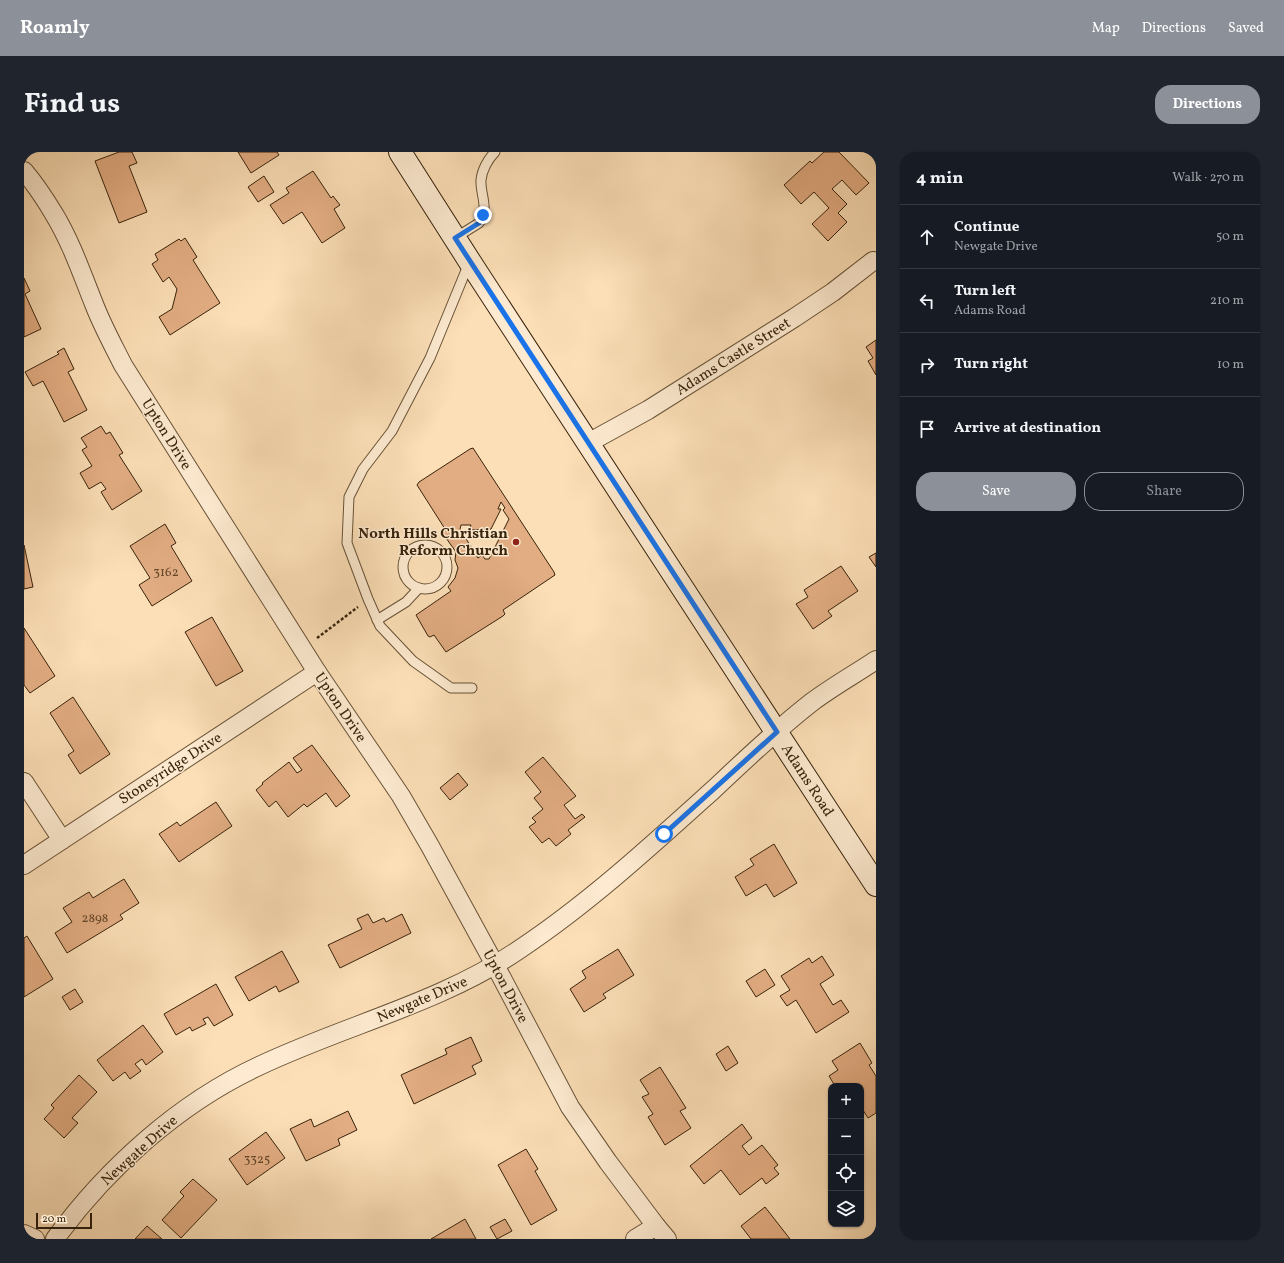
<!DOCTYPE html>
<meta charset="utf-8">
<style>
:root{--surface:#171b24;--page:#20242c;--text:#f1f3f6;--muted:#9ea1a6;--line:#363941;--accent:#8c9099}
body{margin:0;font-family:Vollkorn,serif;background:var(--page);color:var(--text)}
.controls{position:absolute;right:12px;bottom:12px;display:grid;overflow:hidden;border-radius:8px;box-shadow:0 1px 3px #0004}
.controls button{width:36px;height:36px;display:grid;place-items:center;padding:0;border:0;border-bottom:1px solid var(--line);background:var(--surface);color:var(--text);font:20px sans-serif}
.scale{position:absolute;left:12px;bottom:10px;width:56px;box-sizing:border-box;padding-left:4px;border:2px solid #37230b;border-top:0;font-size:11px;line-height:14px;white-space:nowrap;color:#37230b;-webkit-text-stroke:3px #fdead0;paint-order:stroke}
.stop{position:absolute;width:12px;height:12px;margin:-9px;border:3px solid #1a73e8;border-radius:50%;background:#fff}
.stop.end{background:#1a73e8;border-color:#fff;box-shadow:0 1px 4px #0008}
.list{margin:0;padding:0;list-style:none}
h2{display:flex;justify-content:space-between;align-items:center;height:52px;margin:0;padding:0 16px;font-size:17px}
h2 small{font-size:13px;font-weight:400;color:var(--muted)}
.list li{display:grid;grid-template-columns:26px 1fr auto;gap:12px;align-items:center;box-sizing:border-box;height:64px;padding:0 16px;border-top:1px solid var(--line)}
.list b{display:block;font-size:15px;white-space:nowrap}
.list p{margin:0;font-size:13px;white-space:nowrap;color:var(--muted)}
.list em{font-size:13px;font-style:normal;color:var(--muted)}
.actions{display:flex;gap:8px;padding:12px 16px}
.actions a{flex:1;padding:9px 0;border:1px solid var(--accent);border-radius:16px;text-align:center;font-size:14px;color:var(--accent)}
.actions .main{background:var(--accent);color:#fff}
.icon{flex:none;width:22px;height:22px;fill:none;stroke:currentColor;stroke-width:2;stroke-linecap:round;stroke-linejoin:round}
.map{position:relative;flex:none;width:852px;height:1087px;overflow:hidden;border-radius:16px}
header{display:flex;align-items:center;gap:24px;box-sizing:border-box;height:56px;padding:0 20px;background:var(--accent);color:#fff}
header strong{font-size:19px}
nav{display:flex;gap:22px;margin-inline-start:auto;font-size:14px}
.intro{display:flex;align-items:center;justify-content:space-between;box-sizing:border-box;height:96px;padding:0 24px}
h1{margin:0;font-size:28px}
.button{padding:10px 18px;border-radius:16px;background:var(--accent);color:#fff;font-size:14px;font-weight:700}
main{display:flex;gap:24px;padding:0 24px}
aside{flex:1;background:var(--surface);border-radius:16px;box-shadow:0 1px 3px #0004}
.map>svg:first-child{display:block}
.building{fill:#e3ad83;stroke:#37230b;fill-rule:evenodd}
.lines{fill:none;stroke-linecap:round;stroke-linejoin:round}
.lane-casing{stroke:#685236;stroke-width:11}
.street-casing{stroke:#685236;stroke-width:20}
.secondary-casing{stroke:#37230b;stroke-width:24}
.path{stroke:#37230b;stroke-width:2.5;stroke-dasharray:3 2;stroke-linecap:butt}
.lane{stroke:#fdead0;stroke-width:9}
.street{stroke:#fdead0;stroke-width:18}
.secondary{stroke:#fdead0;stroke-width:22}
.route{stroke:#1a73e8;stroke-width:5}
.poi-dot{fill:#8f2418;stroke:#fdead0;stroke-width:1.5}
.labels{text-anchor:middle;stroke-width:3;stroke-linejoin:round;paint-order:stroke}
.number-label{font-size:13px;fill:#624629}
.street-label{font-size:15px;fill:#37230b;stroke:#fdead0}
.poi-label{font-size:15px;font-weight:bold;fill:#37230b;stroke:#fdead0;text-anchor:end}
</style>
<header>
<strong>Roamly</strong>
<nav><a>Map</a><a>Directions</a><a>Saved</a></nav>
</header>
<div class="intro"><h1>Find us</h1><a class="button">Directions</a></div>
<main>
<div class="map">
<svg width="852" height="1087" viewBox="0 0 852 1087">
<rect width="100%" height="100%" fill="#fcdfb7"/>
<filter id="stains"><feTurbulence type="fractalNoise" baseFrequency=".005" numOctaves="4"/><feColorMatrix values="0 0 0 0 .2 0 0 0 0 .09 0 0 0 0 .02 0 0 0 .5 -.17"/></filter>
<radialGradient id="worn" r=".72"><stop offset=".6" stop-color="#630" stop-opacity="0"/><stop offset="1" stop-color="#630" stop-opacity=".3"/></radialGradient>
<g class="building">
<path d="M95,0h13l5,11 -8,3 18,46 -28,11 -24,-62z"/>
<path d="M214,0h39l2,3 -28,18z"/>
<path d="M800,0h15l30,31 -13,12 -14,-15 -10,9 15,15 -9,9 9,9 -19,19 -16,-17 17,-16 -15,-16 -13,12 -17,-19 26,-24 2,2z"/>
<path d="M289,19l18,27 2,-2 7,9 -6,4 11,19 -23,15 -20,-31 -19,12 -13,-19 19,-12 -3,-5z"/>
<path d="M240,24l10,16 -16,10 -10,-15z"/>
<path d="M161,86l12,19 -4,3 27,43 -50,32 -11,-18 13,-8 5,-20 -8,-12 -6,5 -11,-18 6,-4 -3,-6 24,-15 2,2z"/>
<path d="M0,126l6,13 -5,3 16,35 -17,8z"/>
<path d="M852,188v35l-8,-14 5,-3 -7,-11z"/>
<path d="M40,196l10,21 -6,3 19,38 -23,12 -21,-41 -10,5 -8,-14 34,-18 -2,-2z"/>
<path d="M77,274l5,8 4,-2 13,21 -4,2 23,36 -30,19 -11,-18 5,-3 -5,-7 -12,7 -9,-16 12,-7 -10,-16 5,-3 -6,-9z"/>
<path d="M449,296l81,124 1,3 -52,35 2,4 -2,2 -57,36 -12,-17 -4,2 -2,-1 -12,-21 35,-24 -3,-4 7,-9 3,-10 -3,-8 1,-8 -15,-21 4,-2 -28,-44 2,-3 51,-33zM477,350l4,6 -2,2 6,9 -20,40h-4l-3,-4 -4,3 -18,-29 1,-4h10l-2,5 22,-1 10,-20h-3z"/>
<path d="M141,372l11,19 -5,3 21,35 -40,25 -13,-21 11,-7 -20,-32z"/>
<path d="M0,393l9,42 -9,2z"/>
<path d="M852,401v14l-7,-10z"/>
<path d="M817,414l17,25 -30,20 4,5 -19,13 -17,-25 12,-7 -4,-7z"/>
<path d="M188,465l31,54 -27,15 -31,-54z"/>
<path d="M0,476l31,48 -25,17 -6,-8z"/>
<path d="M49,545l37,57 -30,20 -12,-19 6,-4 -24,-38z"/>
<path d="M288,593l38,51 -14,11 -10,-14 -19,14 -3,-3 -16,13 -12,-16 -7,6 -13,-17 7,-6 -1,-1 27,-21 8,11 5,-3 -9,-12z"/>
<path d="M519,605l33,39 -12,9 11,14 7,-5 3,3 -17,13 3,4 -15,12 -7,-8 -7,5 -13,-16 7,-5 -4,-4 11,-9 -9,-11 7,-6 -16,-20z"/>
<path d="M434,621l10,12 -18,15 -10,-12z"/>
<path d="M192,650l16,24 -53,36 -20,-28 18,-12 3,4z"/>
<path d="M750,692l23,39 -23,14 -8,-13 -20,12 -11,-19 19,-12 -4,-6z"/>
<path d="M100,727l15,24 -19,12 3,4 -56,34 -12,-20 17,-11 -9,-14 26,-16 4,6z"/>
<path d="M344,762l5,9 11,-5 2,4 16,-8 9,19 -71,35 -12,-23 34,-16 -5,-10z"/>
<path d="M3,784l26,43 -29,18v-59z"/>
<path d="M594,797l16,26 -31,19 3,4 -22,14 -14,-23 16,-11 -4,-7z"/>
<path d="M258,799l17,31 -20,10 -3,-6 -27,15 -14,-24z"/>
<path d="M798,804l12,19 -14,9 13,21 8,-5 8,12 -33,21 -20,-33 -9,6 -7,-10 10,-6 -9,-14 28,-18 3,5z"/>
<path d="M741,817l10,16 -19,12 -10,-16z"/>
<path d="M192,832l17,31 -19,11 -6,-9 -5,2 3,5 -14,7 -2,-4 -14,8 -12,-21z"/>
<path d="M51,837l8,13 -13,8 -8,-13z"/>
<path d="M119,873l20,27 -17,13 -4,-6 -7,5 6,7 -11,8 -5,-7 -12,9 -16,-21z"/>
<path d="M447,885l11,24 -10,5 4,8 -62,30 -13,-29 46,-21 -2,-5z"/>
<path d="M836,891l12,20 -3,2 7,11v37l-8,5 -7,-11v-21h-26l-6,-10 9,-6 -6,-9z"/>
<path d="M704,894l10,17 -12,8 -10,-17z"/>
<path d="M636,915l26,41 -6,3 11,17 -26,17 -17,-28 5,-3 -11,-17 7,-3 -9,-14z"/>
<path d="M55,923l18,17 -25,26 6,5 -14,15 -20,-19 10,-11 -3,-3z"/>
<path d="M324,959l9,19 -19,9 2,6 -34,16 -16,-32 21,-10 3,8z"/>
<path d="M718,972l10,14 -10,8 7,9 13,-10 16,20 -4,3 5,6 -13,10 -4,-6 -22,17 -19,-25 -17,14 -14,-18z"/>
<path d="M242,980l19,26 -38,27 -18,-26z"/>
<path d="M502,997l12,20 -3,2 22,39 -26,15 -33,-60z"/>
<path d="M169,1027l24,21 -36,38 -19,-18 22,-24 -4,-4z"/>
<path d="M741,1055l25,32h-39l-10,-13z"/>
<path d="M441,1067l11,20h-45z"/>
<path d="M481,1067l7,12 -15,8 -7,-12z"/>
<path d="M123,1074l15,13h-27z"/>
</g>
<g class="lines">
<g class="lane-casing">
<g id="lane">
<path d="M431,86l24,-15c11,-12 1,-29 2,-43 1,-10 7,-21 14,-28"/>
<path d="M445,111l-39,95 -38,73 -29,38 -14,28 -2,46 21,56 12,27 33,35 38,27h21"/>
<circle cx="401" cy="415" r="22"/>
<path d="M353,468l29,-18 13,-14"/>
</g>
</g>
<g class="street-casing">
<g id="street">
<path d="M0,19c11,13 21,28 30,43 17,28 28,60 40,90 8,21 19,41 29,61l194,307 84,124 29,50 65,119 75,142 38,55 48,64 11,13"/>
<path d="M564,291l60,-33 146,-92 39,-26 40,-31"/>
<path d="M0,630l38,58"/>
<path d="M0,713l293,-193"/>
<path d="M0,1082l11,5"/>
<path d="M31,1087c52,-71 124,-136 204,-173 86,-41 182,-63 261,-117 69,-46 131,-103 193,-159 32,-30 64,-61 99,-88 20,-15 43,-28 64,-42"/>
<path d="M611,1087l21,-13"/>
</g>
</g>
<g class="secondary-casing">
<path id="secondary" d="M376,0l70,110 406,623"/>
</g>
<path class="path" d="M293,486l41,-31"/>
<use href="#lane" class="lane"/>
<use href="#street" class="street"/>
<use href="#secondary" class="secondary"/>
</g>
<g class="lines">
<path class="route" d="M459,63l-1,5 -3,3 -24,15 322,494 -113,102"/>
</g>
<circle class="poi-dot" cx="492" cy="390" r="4"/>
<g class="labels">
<g class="number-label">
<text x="142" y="424">3162</text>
<text x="71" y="770">2898</text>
<text x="233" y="1011">3325</text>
</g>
<g class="street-label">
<text transform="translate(709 204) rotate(-32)" y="5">Adams Castle Street</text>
<text transform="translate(143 282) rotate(58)" y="5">Upton Drive</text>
<text transform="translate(317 555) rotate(56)" y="5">Upton Drive</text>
<text transform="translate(146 616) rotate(-33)" y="5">Stoneyridge Drive</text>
<text transform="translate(784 628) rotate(57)" y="5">Adams Road</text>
<text transform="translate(482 834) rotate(62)" y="5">Upton Drive</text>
<text transform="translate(398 847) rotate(-23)" y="5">Newgate Drive</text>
<text transform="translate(115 998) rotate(-42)" y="5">Newgate Drive</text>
</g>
<g class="poi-label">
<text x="484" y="386">North Hills Christian<tspan x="484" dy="17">Reform Church</tspan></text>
</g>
</g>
<rect width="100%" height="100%" filter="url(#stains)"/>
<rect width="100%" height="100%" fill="url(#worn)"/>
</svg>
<div class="controls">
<button>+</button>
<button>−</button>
<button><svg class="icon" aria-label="locate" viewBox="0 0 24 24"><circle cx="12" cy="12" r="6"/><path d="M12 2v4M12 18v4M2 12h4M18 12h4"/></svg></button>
<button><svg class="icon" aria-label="layers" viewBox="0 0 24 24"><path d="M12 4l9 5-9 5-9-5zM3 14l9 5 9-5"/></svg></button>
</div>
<div class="scale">20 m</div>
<div class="stop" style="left:640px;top:682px"></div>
<div class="stop end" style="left:459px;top:63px"></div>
</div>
<aside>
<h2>4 min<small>Walk · 270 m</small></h2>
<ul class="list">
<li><svg class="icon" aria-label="ahead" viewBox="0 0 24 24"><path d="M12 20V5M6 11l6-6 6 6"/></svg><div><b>Continue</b><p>Newgate Drive</p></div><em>50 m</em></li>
<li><svg class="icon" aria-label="left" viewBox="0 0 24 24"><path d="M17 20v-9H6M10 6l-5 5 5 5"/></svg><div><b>Turn left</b><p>Adams Road</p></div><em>210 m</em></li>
<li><svg class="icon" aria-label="right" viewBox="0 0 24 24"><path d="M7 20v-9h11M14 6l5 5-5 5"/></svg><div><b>Turn right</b></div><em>10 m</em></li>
<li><svg class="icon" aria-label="arrive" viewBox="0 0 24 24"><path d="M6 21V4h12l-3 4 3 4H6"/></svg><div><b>Arrive at destination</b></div></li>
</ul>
<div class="actions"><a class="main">Save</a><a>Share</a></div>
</aside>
</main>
